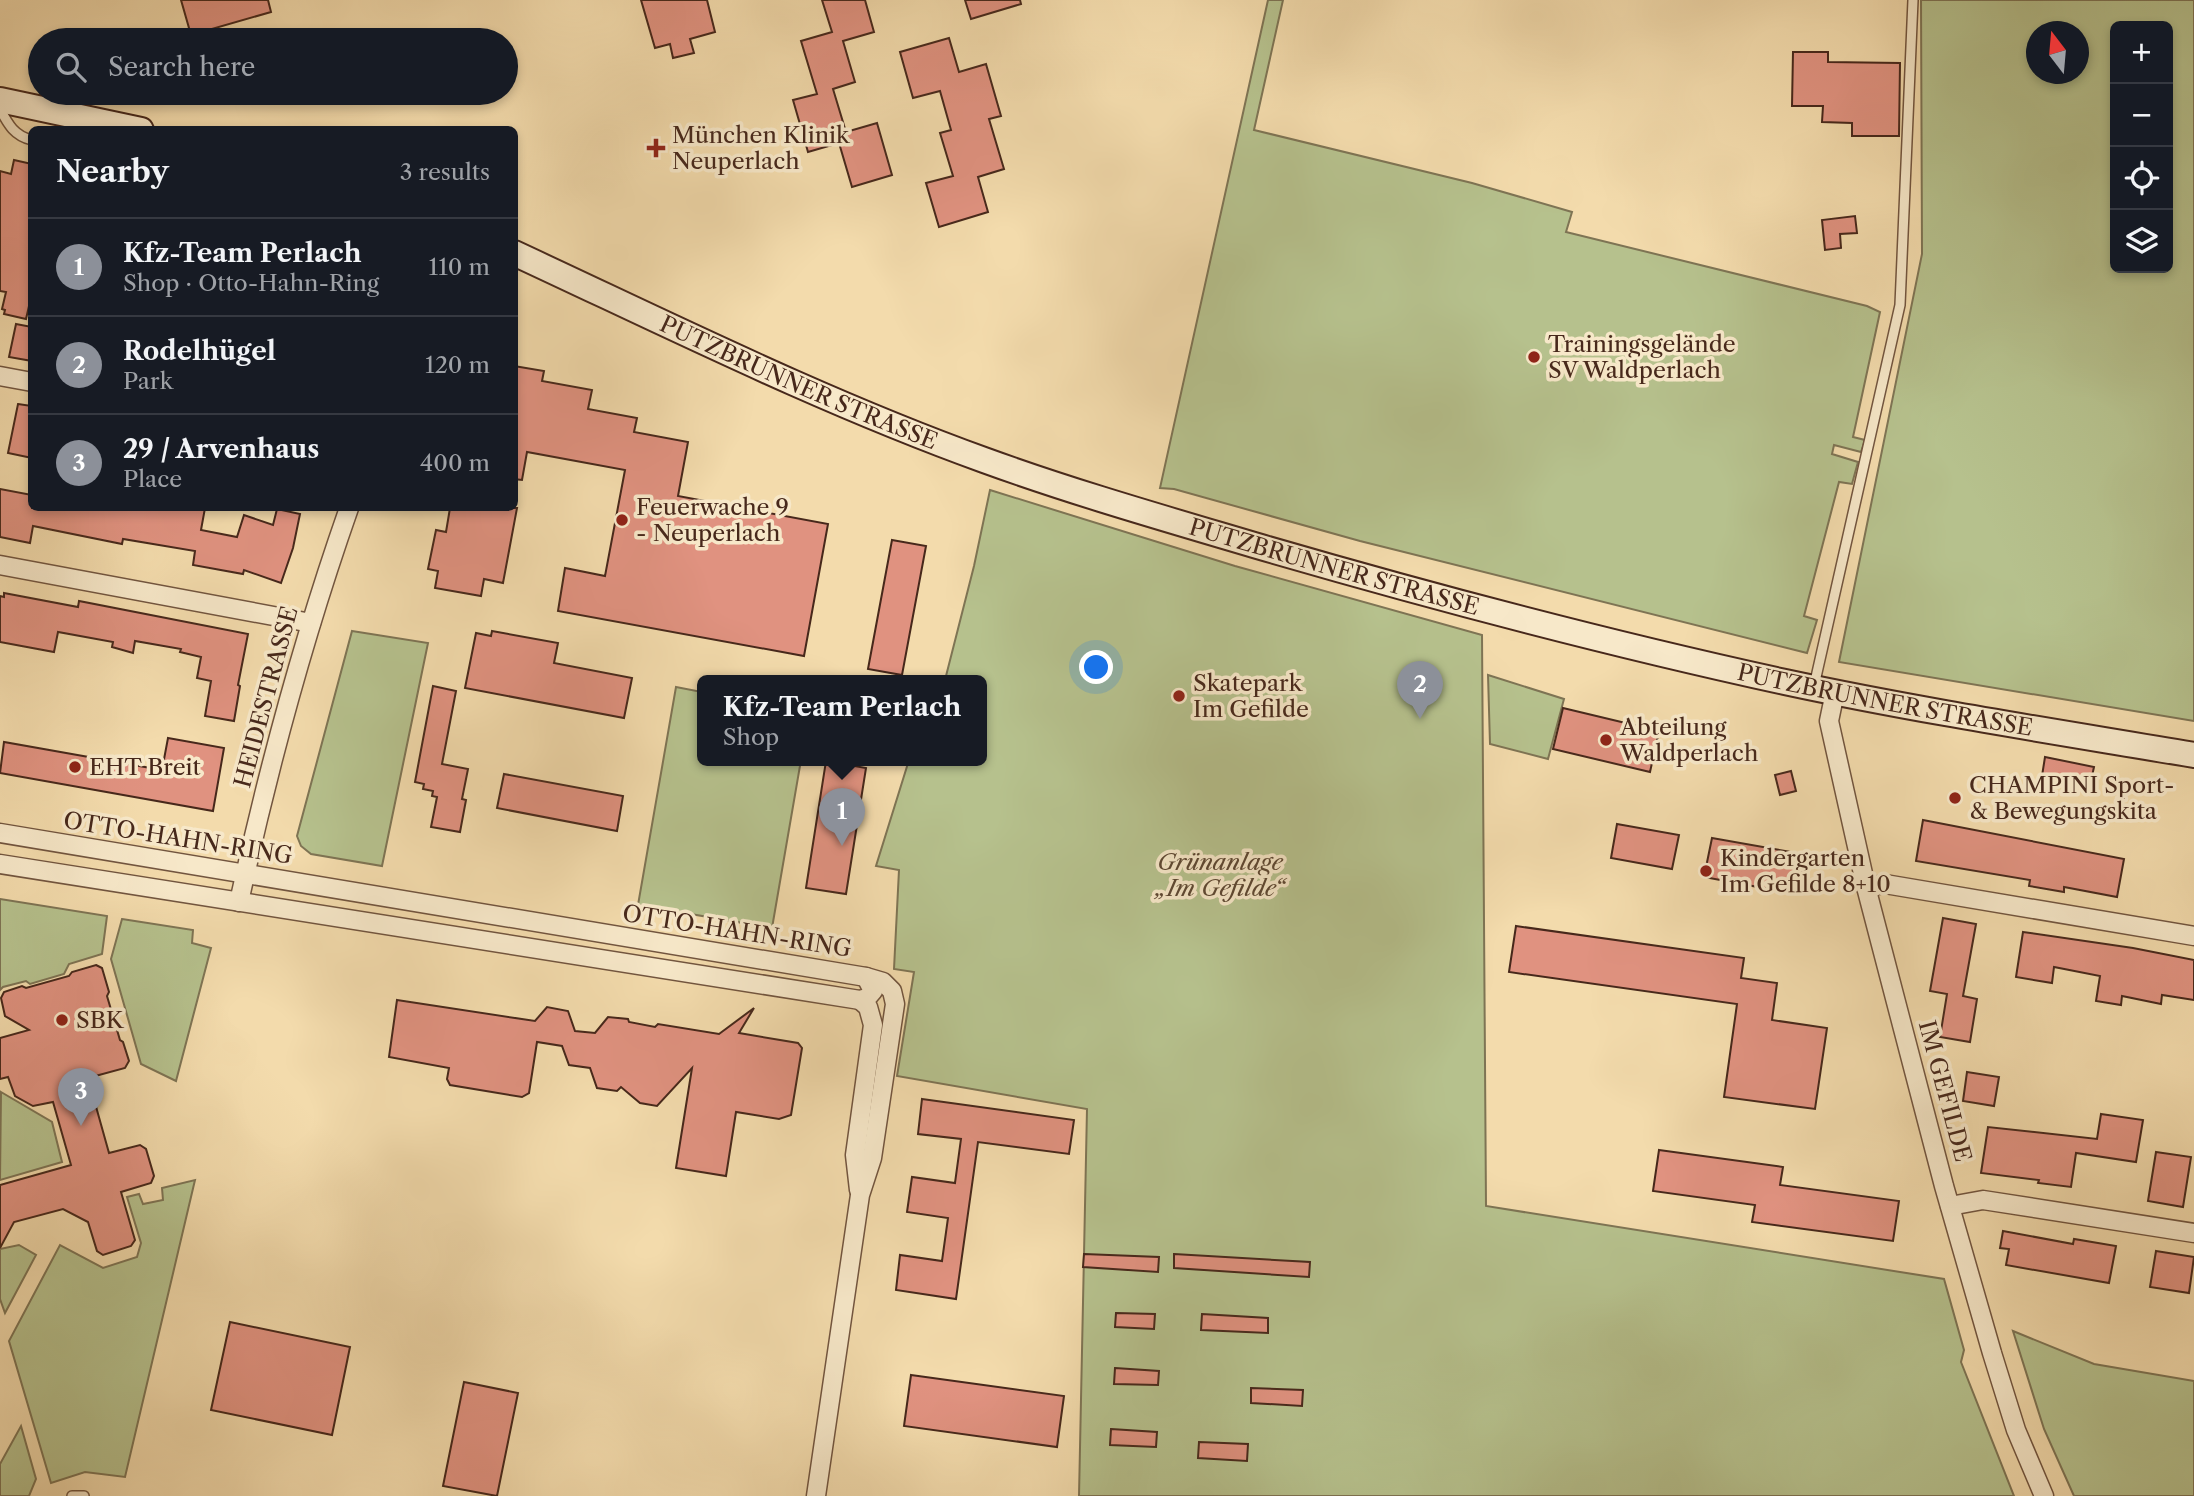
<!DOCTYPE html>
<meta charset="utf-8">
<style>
:root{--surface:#171b24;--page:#242831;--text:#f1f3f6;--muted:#9ea1a6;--line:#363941;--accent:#8c9099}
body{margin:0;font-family:"Libre Caslon Text",serif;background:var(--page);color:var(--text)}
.controls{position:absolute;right:21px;top:21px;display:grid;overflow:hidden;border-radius:10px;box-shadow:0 4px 10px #0003}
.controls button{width:63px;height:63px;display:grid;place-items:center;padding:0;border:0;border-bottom:2px solid var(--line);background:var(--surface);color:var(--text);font:35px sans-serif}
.compass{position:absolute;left:2026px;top:21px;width:63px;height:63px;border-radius:50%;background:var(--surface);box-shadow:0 4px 10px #0003;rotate:344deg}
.you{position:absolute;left:1097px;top:668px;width:24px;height:24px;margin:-18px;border:5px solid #fff;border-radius:50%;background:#1a73e8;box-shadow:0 0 0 10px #1a73e833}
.badge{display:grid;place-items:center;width:46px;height:46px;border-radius:50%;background:var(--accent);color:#fff;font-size:23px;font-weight:700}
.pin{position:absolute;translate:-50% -58px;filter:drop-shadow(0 2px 4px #0008)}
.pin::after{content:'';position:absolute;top:37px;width:24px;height:21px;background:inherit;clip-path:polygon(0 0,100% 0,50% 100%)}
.popup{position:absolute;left:697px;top:675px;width:290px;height:91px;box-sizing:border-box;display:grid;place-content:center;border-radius:10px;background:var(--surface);filter:drop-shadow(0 2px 5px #0005);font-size:23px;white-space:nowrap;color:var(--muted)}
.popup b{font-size:26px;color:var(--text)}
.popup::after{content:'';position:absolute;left:50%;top:100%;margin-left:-14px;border:14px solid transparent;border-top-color:var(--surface)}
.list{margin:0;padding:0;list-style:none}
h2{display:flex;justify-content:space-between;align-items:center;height:91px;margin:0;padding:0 28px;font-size:30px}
h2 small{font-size:23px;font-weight:400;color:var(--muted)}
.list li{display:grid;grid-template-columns:46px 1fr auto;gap:21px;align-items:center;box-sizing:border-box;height:98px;padding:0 28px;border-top:2px solid var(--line)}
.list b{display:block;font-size:26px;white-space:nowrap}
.list p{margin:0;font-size:23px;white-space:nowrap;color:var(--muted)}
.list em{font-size:23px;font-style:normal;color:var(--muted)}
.icon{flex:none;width:38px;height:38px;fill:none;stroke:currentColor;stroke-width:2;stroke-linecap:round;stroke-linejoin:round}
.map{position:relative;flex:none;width:2194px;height:1496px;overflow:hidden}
.search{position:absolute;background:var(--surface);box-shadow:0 4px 10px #0003;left:28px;top:28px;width:490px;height:77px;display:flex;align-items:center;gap:18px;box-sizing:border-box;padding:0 24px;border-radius:38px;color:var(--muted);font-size:26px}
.panel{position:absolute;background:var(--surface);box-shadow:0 4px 10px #0003;left:28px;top:126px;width:490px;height:385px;border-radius:10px}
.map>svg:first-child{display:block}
.green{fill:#b6c18d;stroke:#7e7454;stroke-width:2;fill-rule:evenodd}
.building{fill:#e09280;stroke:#47281b;stroke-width:2}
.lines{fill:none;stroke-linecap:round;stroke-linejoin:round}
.service-casing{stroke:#72553f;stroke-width:12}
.minor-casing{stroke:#72553f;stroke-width:21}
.secondary-casing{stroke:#47281b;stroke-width:28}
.service{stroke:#f7e8c9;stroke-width:9}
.minor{stroke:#f7e8c9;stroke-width:18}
.secondary{stroke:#f7e8c9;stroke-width:24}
.poi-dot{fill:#8f2418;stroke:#f7e8c9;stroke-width:2.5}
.labels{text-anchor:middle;stroke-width:7;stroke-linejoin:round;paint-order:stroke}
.poi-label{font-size:23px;fill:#47281b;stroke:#f7e8c9;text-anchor:start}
.street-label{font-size:23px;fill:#47281b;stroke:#f7e8c9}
.park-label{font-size:23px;font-style:italic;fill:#5d4732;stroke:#f7e8c9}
</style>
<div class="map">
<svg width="2194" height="1496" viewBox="0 0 2194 1496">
<rect width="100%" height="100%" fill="#f3dbac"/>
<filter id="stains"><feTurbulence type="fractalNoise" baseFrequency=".00286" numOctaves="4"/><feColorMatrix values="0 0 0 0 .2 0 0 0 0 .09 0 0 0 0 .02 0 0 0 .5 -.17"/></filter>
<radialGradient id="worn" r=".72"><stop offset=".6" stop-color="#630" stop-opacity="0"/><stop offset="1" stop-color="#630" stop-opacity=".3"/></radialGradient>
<g class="green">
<path d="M1268,0h15l-29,130 218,53 100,29 -6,20 301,74 13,6 -27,125 12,3 -4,12 -27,-7 -2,9 26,8 -6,22 -13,-2 -35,134 13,4 -10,33 -447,-112 -186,-52 -14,-1z"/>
<path d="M1921,0h273v721l-355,-59 83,-408zM2115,26h53v242h-53zM2036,32h42v42h-42z"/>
<path d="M990,490l245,76 247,69 4,571 458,73 20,71 -3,12 53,134h-935l8,-387 -190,-33 17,-104 -20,-3 5,-99 -23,-4 33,-106h73v-80h-37l29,-114z"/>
<path d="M352,631l76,12 -46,223 -71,-12 -10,-8 -4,-10z"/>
<path d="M1488,675l76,24 -16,60 -58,-15z"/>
<path d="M676,687l26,5v68h99l-29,168 -134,-23z"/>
<path d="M0,899l107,17 -5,38 -33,10 -5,10 -34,10 -4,-3 -23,6 -3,3z"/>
<path d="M122,919l71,11 -1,13 19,5 -35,133 -35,-17 -30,-105z"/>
<path d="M1,1092l51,30 10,40 -62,18z"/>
<path d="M195,1180l-70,297 -40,-5 -34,11 -42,-142 51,-96 43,23 34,-11 4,-14 -14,-46 12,-3 4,10 20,-4 -1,-12z"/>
<path d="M19,1245l17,10 -31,58 -5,-14v-50z"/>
<path d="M2013,1331l81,33 100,17v115h-120l-30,-67z"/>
<path d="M21,1426l15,53 -7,17h-29v-32z"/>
</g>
<g class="building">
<path d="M181,0h87l3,12 -80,23z"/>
<path d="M641,0h66l8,32 -25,7 4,14 -21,5 -3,-14 -15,4z"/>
<path d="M822,0h43l9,32 -31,9 12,41 -22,7 13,43 31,-9 15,52 -40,12 -13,-44 -31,9 -15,-52 24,-6 -16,-53 31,-9z"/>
<path d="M965,0h55l1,4 -50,15z"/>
<path d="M949,38l10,34 27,-8 15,52 -12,3 15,50 -26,8 10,35 -49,15 -13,-44 27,-7 -13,-43 11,-3 -11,-39 -27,7 -13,-46z"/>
<path d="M1793,52h35v10l72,1 -1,73h-47v-13l-30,-1 1,-16h-31z"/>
<path d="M14,160l18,4v129l-6,26 -22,-5 1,-4 -3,-1 4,-17 -6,-1v-120l11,3z"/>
<path d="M1855,216l2,17 -17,1 1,14 -16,2 -3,-30z"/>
<path d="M16,324l16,3v34l-23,-4z"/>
<path d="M514,366l30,5 -2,10 50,9 -4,19 49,9 -3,14 54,10 -10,54 150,28 -24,132 -246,-45 7,-43 40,8 20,-106 -98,-18 -5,28 -8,-1z"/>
<path d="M18,404l14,2v52l-24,-5z"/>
<path d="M0,489l32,6v13h173l-4,22 36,7 7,-22 29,10 4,-16 23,5 -7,34 -12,35 -37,-13 -1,4 -50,-9 2,-14 -72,-12 -1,5 -89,-18 -3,17 -30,-6z"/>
<path d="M450,508h67l-14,75 -19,-4 -3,17 -46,-8 3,-17 -10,-2 8,-39 10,2z"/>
<path d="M892,540l34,6 -24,129 -34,-6z"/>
<path d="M4,593l74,14 1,-6 169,33 -10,51 2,1 -6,35 -29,-5 6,-35 -14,-3 4,-21 -21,-5 1,-3 -46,-8 -2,12 -21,-6 1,-5 -55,-10 -4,20 -54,-10v-46l4,1z"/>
<path d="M492,631l66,12 -4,20 78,15 -8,40 -159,-30 11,-55 15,3z"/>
<path d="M433,686l23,5 -14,73 26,5 -6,30 4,1 -6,32 -29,-5 6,-30 -5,-1 1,-5 -10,-2 1,-5 -9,-2z"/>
<path d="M1563,708l96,23 -9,41 -97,-23z"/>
<path d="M168,738l56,10 -11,63 -213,-38 4,-31 158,28z"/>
<path d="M2045,757l49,10 -4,18 -48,-9z"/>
<path d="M826,761l40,7 -20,126 -40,-6z"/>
<path d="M1791,771l5,20 -16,4 -5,-20z"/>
<path d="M504,774l119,22 -6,35 -120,-23z"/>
<path d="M1923,820l201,39 -7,38 -53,-10v5l-35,-6 1,-6 -114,-19z"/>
<path d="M1617,824l62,11 -7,34 -61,-11z"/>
<path d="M1712,838l85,15 -7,40 -86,-16z"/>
<path d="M1943,918l33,6 -13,72 14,3 -7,43 -30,-5 7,-43 -17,-3z"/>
<path d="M1516,926l228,32 -3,20 36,5 -5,37 55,8 -12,81 -91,-12 13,-93 -228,-32z"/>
<path d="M2023,932l110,16 61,12v40l-32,-5 -1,9 -39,-8 -1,9 -25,-4 4,-25 -46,-9 -2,16 -36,-6z"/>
<path d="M96,965l6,3 7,24 -2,4 13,44 3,2 6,19 -4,7 -37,10 21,75 31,-8 6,4 8,27 -3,7 -30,9 14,48 -4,6 -28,9 -6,-4 -9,-29 -25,-13 -49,13 -14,26v-63l71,-20 -18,-63 -20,4 -18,-10 -7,-19 -8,2v-41l29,-8 -24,-14 -4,-18 3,-6 18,-6 4,2 43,-12 3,-4z"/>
<path d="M397,1000l138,21 12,-14 21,4 7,20 20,2 13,-16 20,2 1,3 26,5 3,-3 61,10 35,-26 -15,25 59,10 4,5 -11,67 -12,4 -43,-7 -10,64 -50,-8 16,-100 -35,38 -17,-3 -19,-16 -4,4 -20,-3 -7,-20 -21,-3 -7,-19 -25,-4 -8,51 -7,4 -72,-12 -3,-6 2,-11 -60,-11z"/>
<path d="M1967,1072l32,5 -5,29 -31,-5z"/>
<path d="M922,1099l152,21 -5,34 -91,-12 -22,157 -60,-9 4,-35 42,6 6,-43 -41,-6 5,-35 43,6 6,-44 -43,-5z"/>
<path d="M2101,1114l42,6 -7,42 -60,-9 -5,34 -33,-4 1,-3 -58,-7 7,-46 109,12z"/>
<path d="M1659,1150l124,17 -3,18 119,16 -6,40 -141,-19 3,-17 -102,-14z"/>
<path d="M2156,1152l35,5 -8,50 -35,-6z"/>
<path d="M2003,1231l70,13 1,-5 42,7 -7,37 -103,-18 3,-16 -9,-1z"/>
<path d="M2156,1251l38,6 -5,36 -39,-6z"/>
<path d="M1084,1254l75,3 -1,15 -75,-5z"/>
<path d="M1174,1254l136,8 -1,15 -135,-9z"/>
<path d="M1116,1313l39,1 -1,15 -39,-2z"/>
<path d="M1202,1314l66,4v15l-67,-3z"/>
<path d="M230,1322l120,25 -18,88 -121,-25z"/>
<path d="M1115,1368l44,3 -1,14 -44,-1z"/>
<path d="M911,1375l153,21 -7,51 -153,-21z"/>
<path d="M464,1382l54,11 -21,103 -54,-10z"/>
<path d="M1251,1388l52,2 -1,16 -51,-3z"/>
<path d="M1111,1429l46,3 -1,15 -46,-2z"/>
<path d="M1199,1442l49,2 -1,17 -49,-3z"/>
</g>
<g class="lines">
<g class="service-casing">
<g id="service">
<path d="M0,109c8,15 14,27 32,31"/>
<path d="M1814,686l86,-381 13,-305"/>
<path d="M72,1496h12"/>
</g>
</g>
<g class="minor-casing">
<g id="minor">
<path d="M0,376l32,6"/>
<path d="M0,565l311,58"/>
<path d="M1835,692l-6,29 37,166 78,299 48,167 24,77 28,66"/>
<path d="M0,833l866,144 17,5 9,9 3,13 -23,154 -12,37 -44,301"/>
<path d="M0,864l860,136 7,-2 6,-7 -7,-14"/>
<path d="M1866,887l19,-3 309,52"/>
<path d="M239,902c29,-133 65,-266 110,-394"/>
<path d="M859,1190l-4,-35 18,-130 -5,-18 -8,-7"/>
<path d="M1950,1206l33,-6 211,33"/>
</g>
</g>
<g class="secondary-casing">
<g id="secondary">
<path d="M0,100l141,30"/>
<path id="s1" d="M514,253c155,72 309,149 470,207 88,32 179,58 270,85 175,51 352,98 531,137 135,29 273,50 409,73"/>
</g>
</g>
<use href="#service" class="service"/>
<use href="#minor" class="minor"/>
<use href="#secondary" class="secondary"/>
</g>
<g class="poi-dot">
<path d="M652.5 137.5h7v7h7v7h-7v7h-7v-7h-7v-7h7z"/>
<circle cx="1534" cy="357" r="7"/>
<circle cx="622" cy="520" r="7"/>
<circle cx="1179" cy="696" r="7"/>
<circle cx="1606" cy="740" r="7"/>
<circle cx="75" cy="767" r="7"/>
<circle cx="1955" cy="798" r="7"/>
<circle cx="1706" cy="871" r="7"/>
<circle cx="62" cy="1020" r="7"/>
</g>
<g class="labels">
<g class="poi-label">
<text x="672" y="143">München Klinik<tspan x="672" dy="26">Neuperlach</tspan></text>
<text x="1548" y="352">Trainingsgelände<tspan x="1548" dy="26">SV Waldperlach</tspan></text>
<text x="636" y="515">Feuerwache 9<tspan x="636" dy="26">- Neuperlach</tspan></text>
<text x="1193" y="691">Skatepark<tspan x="1193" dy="26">Im Gefilde</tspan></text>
<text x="1620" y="735">Abteilung<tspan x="1620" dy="26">Waldperlach</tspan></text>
<text x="89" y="775">EHT Breit</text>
<text x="1969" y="793">CHAMPINI Sport-<tspan x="1969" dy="26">&amp; Bewegungskita</tspan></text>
<text x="1720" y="866">Kindergarten<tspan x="1720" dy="26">Im Gefilde 8+10</tspan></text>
<text x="76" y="1028">SBK</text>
</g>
<g class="street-label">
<text dy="8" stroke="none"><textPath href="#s1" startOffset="313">PUTZBRUNNER STRASSE</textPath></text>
<text dy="8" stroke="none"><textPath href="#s1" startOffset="880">PUTZBRUNNER STRASSE</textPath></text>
<text transform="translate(266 697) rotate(-75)" y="8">HEIDESTRASSE</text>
<text dy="8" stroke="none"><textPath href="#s1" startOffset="1447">PUTZBRUNNER STRASSE</textPath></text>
<text transform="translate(178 838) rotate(9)" y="8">OTTO-HAHN-RING</text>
<text transform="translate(737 931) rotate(9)" y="8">OTTO-HAHN-RING</text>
<text transform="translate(1945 1091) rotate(75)" y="8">IM GEFILDE</text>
</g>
<g class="park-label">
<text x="1220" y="870">Grünanlage<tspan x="1220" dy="26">„Im Gefilde“</tspan></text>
</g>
</g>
<rect width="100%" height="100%" filter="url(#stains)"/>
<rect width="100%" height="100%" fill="url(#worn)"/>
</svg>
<div class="controls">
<button>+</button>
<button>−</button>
<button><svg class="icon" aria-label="locate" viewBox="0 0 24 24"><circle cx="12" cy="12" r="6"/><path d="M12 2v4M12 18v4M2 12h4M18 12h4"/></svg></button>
<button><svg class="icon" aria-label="layers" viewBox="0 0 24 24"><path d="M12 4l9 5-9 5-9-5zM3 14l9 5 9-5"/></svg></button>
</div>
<svg class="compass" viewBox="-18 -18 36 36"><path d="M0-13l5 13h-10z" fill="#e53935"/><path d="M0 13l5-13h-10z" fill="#9ea1a6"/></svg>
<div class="you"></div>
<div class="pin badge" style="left:842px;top:846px">1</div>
<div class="popup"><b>Kfz-Team Perlach</b>Shop</div>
<div class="pin badge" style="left:1420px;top:719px">2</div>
<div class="pin badge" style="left:81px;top:1126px">3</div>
<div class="search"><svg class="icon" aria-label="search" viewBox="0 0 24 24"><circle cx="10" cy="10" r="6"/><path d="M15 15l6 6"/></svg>Search here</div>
<section class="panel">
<h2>Nearby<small>3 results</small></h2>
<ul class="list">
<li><span class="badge">1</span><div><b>Kfz-Team Perlach</b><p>Shop · Otto-Hahn-Ring</p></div><em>110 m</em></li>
<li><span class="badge">2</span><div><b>Rodelhügel</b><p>Park</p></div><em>120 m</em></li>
<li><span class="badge">3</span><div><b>29 / Arvenhaus</b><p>Place</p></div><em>400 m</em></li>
</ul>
</section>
</div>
